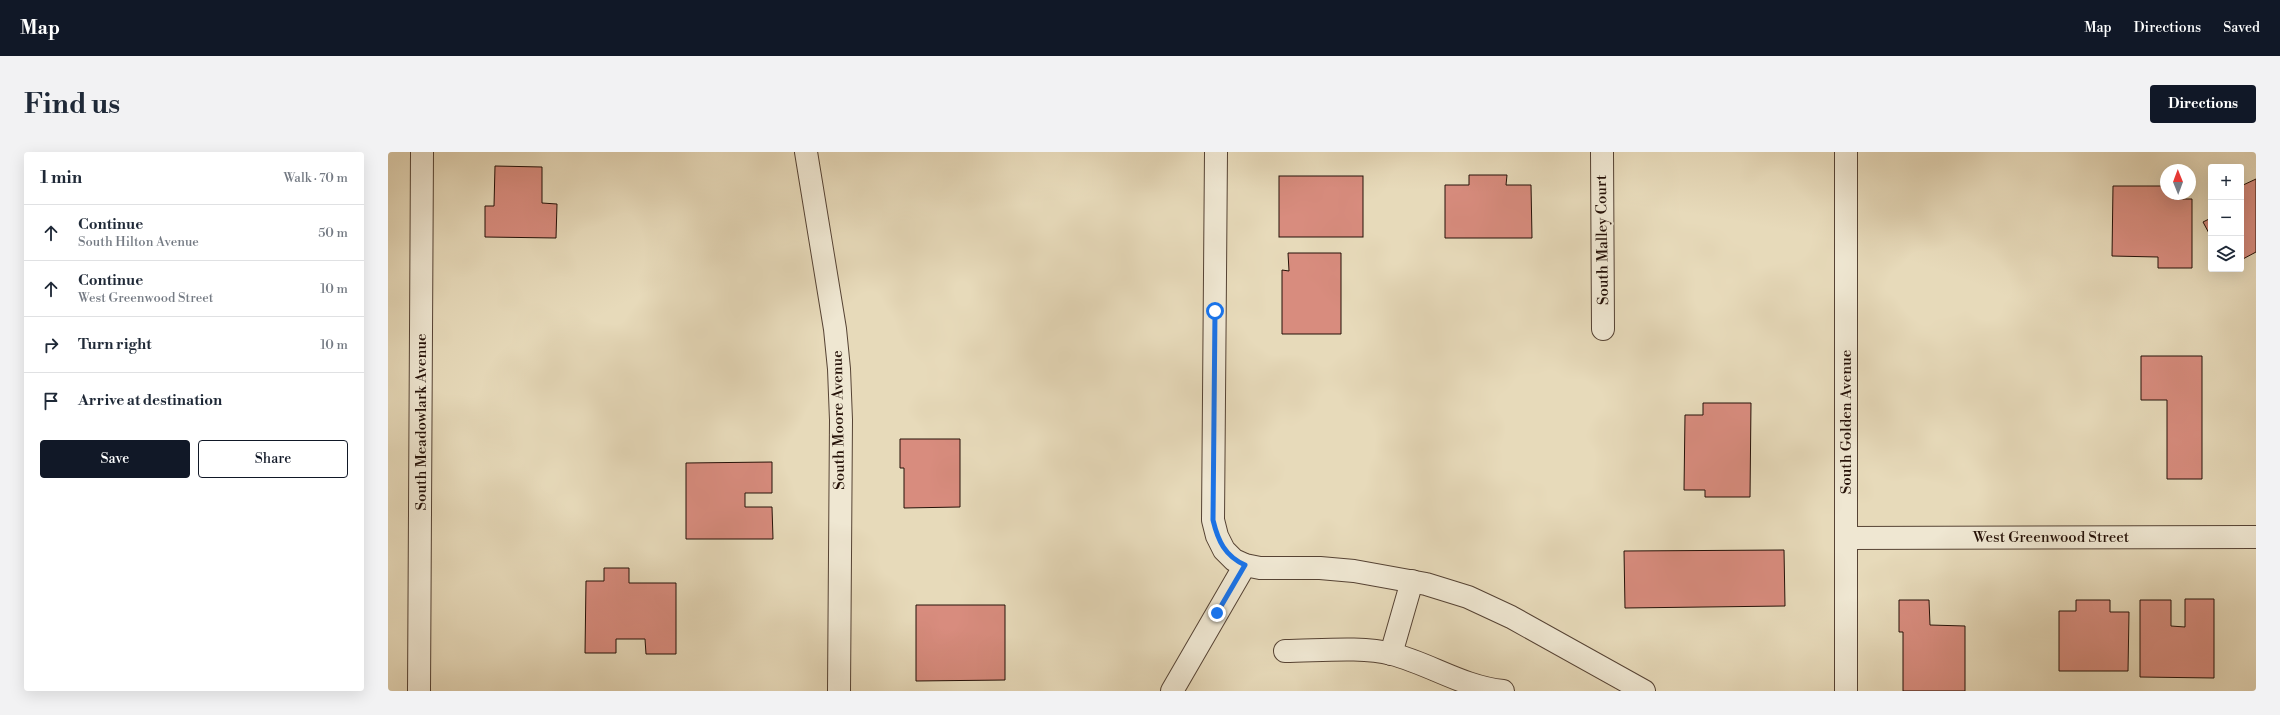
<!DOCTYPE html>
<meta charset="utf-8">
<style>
:root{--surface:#fff;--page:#f2f2f3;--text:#1f2937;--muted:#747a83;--line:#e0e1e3;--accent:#111827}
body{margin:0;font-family:"Libre Bodoni",serif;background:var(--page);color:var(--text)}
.controls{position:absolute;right:12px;top:12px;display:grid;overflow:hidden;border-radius:4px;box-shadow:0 4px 16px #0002}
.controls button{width:36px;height:36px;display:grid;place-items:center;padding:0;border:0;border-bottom:1px solid var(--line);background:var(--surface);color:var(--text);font:20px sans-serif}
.compass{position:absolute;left:1772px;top:12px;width:36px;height:36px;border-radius:50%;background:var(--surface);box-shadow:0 4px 16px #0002;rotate:359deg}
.stop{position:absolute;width:12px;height:12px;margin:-9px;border:3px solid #1a73e8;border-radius:50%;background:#fff}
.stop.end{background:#1a73e8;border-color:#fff;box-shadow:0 1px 4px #0008}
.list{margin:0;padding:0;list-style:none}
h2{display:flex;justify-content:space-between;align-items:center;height:52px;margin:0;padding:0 16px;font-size:17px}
h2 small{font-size:13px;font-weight:400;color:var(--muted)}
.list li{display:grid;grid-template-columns:26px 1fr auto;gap:12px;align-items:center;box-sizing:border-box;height:56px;padding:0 16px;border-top:1px solid var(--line)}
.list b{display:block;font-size:15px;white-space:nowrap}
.list p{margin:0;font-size:13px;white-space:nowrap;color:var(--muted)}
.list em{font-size:13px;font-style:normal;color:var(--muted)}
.actions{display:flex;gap:8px;padding:12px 16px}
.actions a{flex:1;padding:9px 0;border:1px solid var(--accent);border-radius:4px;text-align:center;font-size:14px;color:var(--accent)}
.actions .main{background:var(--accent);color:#fff}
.icon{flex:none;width:22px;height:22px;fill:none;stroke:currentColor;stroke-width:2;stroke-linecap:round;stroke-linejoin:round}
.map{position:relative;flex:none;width:1868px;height:539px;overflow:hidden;border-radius:4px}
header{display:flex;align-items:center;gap:24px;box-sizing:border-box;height:56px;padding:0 20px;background:var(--accent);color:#fff}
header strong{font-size:19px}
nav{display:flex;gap:22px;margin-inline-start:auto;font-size:14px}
.intro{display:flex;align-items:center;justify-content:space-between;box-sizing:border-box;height:96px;padding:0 24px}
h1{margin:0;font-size:28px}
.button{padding:10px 18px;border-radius:4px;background:var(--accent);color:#fff;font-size:14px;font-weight:700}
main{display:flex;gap:24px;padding:0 24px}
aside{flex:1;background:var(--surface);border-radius:4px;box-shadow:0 4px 16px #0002}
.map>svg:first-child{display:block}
.building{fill:#d88c7e;stroke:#251108}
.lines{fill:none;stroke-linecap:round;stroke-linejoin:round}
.minor-casing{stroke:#564334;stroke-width:24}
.minor{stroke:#efe7d2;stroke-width:22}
.route{stroke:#1a73e8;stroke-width:5}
.labels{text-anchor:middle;stroke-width:4;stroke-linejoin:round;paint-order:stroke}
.street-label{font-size:15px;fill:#251108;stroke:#efe7d2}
</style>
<header>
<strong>Map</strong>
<nav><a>Map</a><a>Directions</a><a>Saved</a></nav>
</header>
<div class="intro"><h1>Find us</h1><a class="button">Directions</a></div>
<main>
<aside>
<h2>1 min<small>Walk · 70 m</small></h2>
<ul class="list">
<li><svg class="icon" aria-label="ahead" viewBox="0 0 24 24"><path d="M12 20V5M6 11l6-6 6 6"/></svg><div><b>Continue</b><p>South Hilton Avenue</p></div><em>50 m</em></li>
<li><svg class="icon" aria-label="ahead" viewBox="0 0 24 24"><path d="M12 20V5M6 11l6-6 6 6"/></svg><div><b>Continue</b><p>West Greenwood Street</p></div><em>10 m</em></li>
<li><svg class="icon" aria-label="right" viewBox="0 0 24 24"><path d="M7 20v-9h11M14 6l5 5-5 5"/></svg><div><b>Turn right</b></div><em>10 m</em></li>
<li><svg class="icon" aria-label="arrive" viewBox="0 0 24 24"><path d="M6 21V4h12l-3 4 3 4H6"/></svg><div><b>Arrive at destination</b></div></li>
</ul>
<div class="actions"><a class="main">Save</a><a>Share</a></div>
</aside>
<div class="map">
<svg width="1868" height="539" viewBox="0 0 1868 539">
<rect width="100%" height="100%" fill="#e7daba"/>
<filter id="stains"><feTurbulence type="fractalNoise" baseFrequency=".005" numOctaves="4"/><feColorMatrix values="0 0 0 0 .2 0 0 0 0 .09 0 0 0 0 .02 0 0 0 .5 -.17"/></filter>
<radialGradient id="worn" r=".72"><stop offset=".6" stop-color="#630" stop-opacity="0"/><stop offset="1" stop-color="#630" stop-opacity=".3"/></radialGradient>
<g class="building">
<path d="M107,14l47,1v36l15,1 -1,34 -71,-1v-31h9z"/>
<path d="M1081,23h38l-1,10h25l1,53h-87v-53h24z"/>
<rect x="891" y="24" width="84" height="61"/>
<path d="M1868,27v73l-15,8v-74z"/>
<path d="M1725,34h53v8h7v5h19v69h-34v-11l-46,-1z"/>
<path d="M1823,66v19l-8,-15z"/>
<path d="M900,101h53v81h-59v-64l7,1z"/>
<path d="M1753,204h61v123h-35v-79h-26z"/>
<path d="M1315,251h48l-1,94h-45v-7h-21l1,-75h18z"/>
<path d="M512,287h60v68l-56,1v-40h-4z"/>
<path d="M384,310v31h-27v14h27l1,32h-87v-76z"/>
<path d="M1396,398l1,56 -160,2 -1,-57z"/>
<path d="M216,416h25v15h47v71h-30l-1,-15h-29v14h-31l1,-72h18z"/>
<path d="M1797,447h29v79l-74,-1v-77h31v26l14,1z"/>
<path d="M1511,448h30l1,25 35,1v65h-62v-59h-4z"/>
<path d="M1688,448h34v12h19l-1,59h-69v-60h17z"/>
<path d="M528,453h89v75l-89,1z"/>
</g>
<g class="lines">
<g class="minor-casing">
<g id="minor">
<path d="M418,0l29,177 4,40 2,51 -2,271"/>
<path d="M828,0l-3,368 4,16 7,14 10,10 11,5 15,3h60l34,3 72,13 42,13 43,20 133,74"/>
<path d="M1214,0l1,177"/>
<path d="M1458,386l410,-1"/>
<path d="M897,499c31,0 77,-5 107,3 38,10 71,33 111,37"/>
<path d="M1003,502l21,-73"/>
<path d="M31,539l3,-539"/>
<path d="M784,539l73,-126"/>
<path d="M1458,539v-539"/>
</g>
</g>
<use href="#minor" class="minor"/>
</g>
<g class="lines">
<path class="route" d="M827,159l-2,209c5,21 12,36 32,45l-28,48"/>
</g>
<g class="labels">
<g class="street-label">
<text transform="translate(1214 88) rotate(-91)" y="5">South Malley Court</text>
<text transform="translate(450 268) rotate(-91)" y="5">South Moore Avenue</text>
<text transform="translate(33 270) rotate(-90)" y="5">South Meadowlark Avenue</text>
<text transform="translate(1458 270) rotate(-90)" y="5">South Golden Avenue</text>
<text x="1663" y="390">West Greenwood Street</text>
</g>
</g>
<rect width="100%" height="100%" filter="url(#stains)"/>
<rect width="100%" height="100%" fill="url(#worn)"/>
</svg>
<div class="controls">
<button>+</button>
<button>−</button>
<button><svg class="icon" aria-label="layers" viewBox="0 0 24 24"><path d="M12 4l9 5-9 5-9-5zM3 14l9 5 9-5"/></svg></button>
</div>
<svg class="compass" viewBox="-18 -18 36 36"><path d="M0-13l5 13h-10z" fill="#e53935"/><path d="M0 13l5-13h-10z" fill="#747a83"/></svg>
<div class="stop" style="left:827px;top:159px"></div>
<div class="stop end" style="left:829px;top:461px"></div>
</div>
</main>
